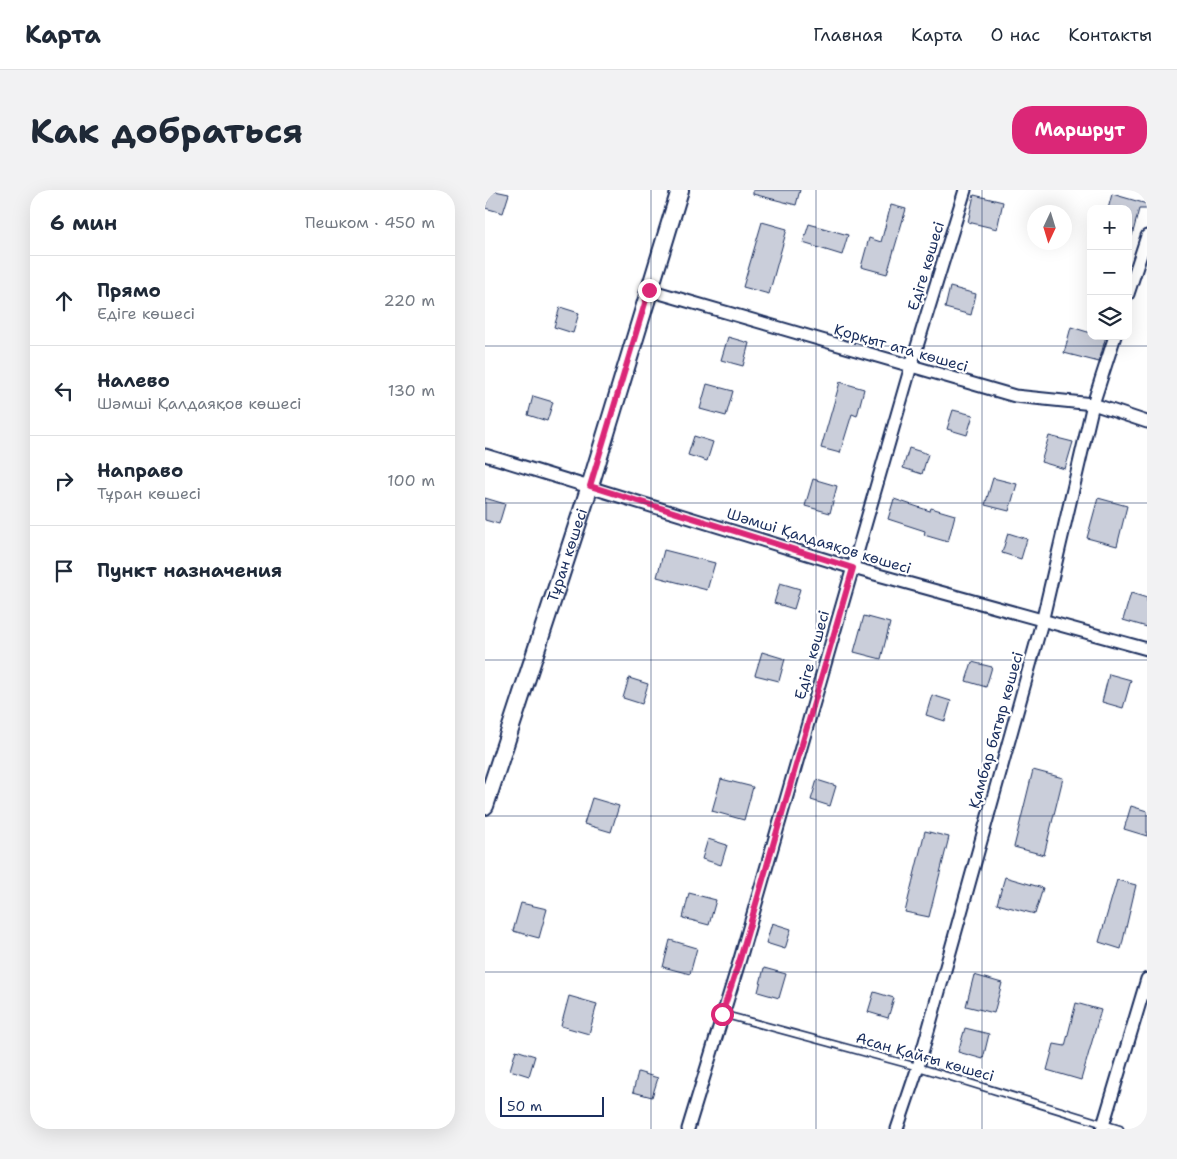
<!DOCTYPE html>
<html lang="ru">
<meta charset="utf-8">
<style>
:root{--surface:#fff;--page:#f2f2f3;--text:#1f2937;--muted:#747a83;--line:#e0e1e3;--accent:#db2777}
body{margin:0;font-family:"Shantell Sans",sans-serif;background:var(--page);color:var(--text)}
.controls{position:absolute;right:15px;top:15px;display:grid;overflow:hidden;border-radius:10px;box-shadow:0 5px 20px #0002}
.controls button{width:45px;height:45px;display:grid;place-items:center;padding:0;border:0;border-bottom:1px solid var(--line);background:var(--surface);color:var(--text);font:25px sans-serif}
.compass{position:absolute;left:542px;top:15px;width:45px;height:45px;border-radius:50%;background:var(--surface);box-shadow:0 5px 20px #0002;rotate:184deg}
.scale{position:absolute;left:15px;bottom:12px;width:104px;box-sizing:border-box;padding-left:5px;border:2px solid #1b2f5e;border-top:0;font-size:14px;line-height:18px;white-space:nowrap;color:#1b2f5e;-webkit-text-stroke:4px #fff;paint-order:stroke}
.stop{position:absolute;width:15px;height:15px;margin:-11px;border:4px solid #db2777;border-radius:50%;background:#fff}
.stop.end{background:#db2777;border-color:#fff;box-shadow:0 1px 5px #0008}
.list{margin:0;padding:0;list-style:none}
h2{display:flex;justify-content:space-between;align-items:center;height:65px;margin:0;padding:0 20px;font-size:21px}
h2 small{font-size:16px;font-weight:400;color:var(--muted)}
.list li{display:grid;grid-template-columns:32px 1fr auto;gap:15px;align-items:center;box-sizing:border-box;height:90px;padding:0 20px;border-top:1px solid var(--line)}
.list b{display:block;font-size:19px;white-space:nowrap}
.list p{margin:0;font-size:16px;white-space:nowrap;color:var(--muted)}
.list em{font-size:16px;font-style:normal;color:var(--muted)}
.icon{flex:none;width:28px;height:28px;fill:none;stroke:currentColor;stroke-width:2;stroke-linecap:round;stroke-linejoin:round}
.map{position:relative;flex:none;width:662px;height:939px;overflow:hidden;border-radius:20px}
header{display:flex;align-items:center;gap:30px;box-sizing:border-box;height:70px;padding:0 25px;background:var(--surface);border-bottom:1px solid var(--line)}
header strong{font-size:24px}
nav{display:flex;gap:28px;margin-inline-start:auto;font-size:18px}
.intro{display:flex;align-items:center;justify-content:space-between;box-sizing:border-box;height:120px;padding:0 30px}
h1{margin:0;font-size:35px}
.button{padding:12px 22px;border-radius:20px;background:var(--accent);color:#fff;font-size:18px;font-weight:700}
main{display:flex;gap:30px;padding:0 30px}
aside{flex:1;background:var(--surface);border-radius:20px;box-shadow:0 5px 20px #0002}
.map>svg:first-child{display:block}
.building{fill:#caceda;stroke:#1b2f5e}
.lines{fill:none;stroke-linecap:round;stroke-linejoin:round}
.lane-casing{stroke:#1b2f5e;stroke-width:9}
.street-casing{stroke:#1b2f5e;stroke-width:15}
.secondary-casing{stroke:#1b2f5e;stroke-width:20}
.lane{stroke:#fff;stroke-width:5.5}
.street{stroke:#fff;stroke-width:11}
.secondary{stroke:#fff;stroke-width:16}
.route{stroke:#db2777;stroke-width:6}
.grid{fill:none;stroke:#1b2f5e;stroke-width:1;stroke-opacity:0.55}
.labels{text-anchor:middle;stroke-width:4.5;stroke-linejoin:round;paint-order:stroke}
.street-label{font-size:15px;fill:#1b2f5e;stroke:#fff}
</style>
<header>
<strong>Карта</strong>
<nav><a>Главная</a><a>Карта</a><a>О нас</a><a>Контакты</a></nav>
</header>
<div class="intro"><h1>Как добраться</h1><a class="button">Маршрут</a></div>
<main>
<aside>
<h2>6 мин<small>Пешком · 450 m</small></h2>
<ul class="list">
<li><svg class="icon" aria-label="ahead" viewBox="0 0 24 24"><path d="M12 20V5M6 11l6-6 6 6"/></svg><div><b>Прямо</b><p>Едіге көшесі</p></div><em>220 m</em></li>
<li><svg class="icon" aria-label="left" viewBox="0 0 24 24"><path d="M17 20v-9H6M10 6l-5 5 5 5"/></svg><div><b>Налево</b><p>Шәмші Қалдаяқов көшесі</p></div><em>130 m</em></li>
<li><svg class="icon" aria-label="right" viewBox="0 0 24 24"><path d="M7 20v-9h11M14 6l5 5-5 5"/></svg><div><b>Направо</b><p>Тұран көшесі</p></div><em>100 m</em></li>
<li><svg class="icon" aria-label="arrive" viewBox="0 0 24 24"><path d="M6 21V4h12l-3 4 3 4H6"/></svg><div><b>Пункт назначения</b></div></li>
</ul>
</aside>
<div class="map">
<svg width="662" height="939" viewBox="0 0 662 939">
<rect width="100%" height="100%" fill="#fff"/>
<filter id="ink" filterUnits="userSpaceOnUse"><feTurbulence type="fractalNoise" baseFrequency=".02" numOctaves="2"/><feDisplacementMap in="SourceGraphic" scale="10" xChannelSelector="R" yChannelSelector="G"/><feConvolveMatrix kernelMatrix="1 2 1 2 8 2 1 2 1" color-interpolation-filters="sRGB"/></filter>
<g filter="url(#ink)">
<g class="building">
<path d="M5,0l19,4 -6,19 -18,-5z"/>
<path d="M268,0h47l-4,15 -43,-11z"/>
<path d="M627,4l35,10v5h-8l-7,27 -4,-1v-26h-20z"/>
<path d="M489,5l29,7 -6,27 -29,-7z"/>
<path d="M406,15l15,4 -19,65 -26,-7 8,-29 12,4z"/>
<path d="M277,32l25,7 -18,65 -26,-7z"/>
<path d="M324,34l39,11 -6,20 -39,-12z"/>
<path d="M465,97l26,7 -5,21 -26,-7z"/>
<path d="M75,117l19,6 -6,20 -19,-6z"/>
<path d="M586,137l20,6v3h15l-7,26 -35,-9z"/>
<path d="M243,147l21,6 -6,23 -22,-6z"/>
<path d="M355,192l24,7 -7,27 -5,-2 -12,39 -19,-5z"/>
<path d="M222,194l26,7 -7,25 -26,-7z"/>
<path d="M48,206l20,6 -6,19 -19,-6z"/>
<path d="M468,220l20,5 -6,20 -20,-6z"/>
<path d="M209,246l19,6 -6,19 -19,-6z"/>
<path d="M564,246l24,6 -8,27 -24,-7z"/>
<path d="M424,258l19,6 -6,20 -19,-6z"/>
<path d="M508,288l24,6 -8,27 -24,-6z"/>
<path d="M328,289l24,7 -7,27 -25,-7z"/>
<path d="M0,308l20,6 -6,20 -14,-4z"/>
<path d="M613,308l29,8 -10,40 -30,-8z"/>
<path d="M409,309l36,12 1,-3 24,7 -7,27 -24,-7 1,-4 -37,-12z"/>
<path d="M523,343l19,6 -6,20 -19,-6z"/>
<path d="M179,360l51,13 -8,27 -50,-13z"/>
<path d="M295,393l20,6 -6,20 -20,-6z"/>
<path d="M646,403l16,5v29l-24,-7z"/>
<path d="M379,426l26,7 -9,36 -27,-7z"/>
<path d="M277,462l23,7 -6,22 -24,-6z"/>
<path d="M487,472l20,5 -6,20 -20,-6z"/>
<path d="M624,484l22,6 -8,28 -21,-6z"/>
<path d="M144,488l19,6 -6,20 -19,-6z"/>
<path d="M447,505l19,6 -6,20 -19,-6z"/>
<path d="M548,580l30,8 -19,77 -30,-8z"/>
<path d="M236,589l32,8 -9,33 -32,-9z"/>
<path d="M332,590l19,6 -6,20 -19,-6z"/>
<path d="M107,608l27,8 -8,26 -27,-8z"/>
<path d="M646,616l16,5v25l-23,-7z"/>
<path d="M440,641l24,6 -20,80 -24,-5z"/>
<path d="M223,649l19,6 -6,20 -19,-6z"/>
<path d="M520,687l38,11 -8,26 -38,-10z"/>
<path d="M632,690l19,5 -15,64 -22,-7z"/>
<path d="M204,703l27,7 -7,25 -26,-7z"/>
<path d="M36,713l26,6 -8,29 -26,-7z"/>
<path d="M287,733l19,6 -6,20 -19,-6z"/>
<path d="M185,750l27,8 -7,26 -27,-7z"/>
<path d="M279,778l22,6 -7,24 -21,-6z"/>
<path d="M489,785l28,8 -8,30 -28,-7z"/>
<path d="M389,802l20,6 -6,20 -20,-6z"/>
<path d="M84,806l28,8 -8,30 -28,-8z"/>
<path d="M591,813l25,7 -20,70 -34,-10 7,-26 11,2z"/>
<path d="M480,838l24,6 -6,25 -25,-7z"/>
<path d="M31,860l19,6 -6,20 -19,-6z"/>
<path d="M153,882l20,6 -6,19 -19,-5z"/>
</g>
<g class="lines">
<g class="lane-casing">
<path id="lane" d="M237,824l196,53 202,62"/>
</g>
<g class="street-casing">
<g id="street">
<path d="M164,100l366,106 78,8 54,18"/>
<path d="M643,104l19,-58"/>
<path d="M0,265l368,113 294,81"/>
<path d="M203,939l52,-170 171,-593 54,-176"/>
<path d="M412,939l21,-62 124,-445 51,-218 22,-68"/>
<path d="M617,939l45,-150"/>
</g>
</g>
<g class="secondary-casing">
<g id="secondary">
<path id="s1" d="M0,616l105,-320 90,-296"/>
</g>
</g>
<use href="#lane" class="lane"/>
<use href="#street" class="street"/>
<use href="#secondary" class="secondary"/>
</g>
</g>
<g class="lines" filter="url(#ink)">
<path class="route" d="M164,100l-59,196 263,82 -113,391 -18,55"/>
</g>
<path class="grid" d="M166,0v939M331,0v939M497,0v939M0,156h662M0,313h662M0,470h662M0,626h662M0,782h662"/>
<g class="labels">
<g class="street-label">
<text transform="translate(441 76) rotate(-73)" y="5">Едіге көшесі</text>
<text transform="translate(416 158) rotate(16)" y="5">Қорқыт ата көшесі</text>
<text transform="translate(334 351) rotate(17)" y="5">Шәмші Қалдаяқов көшесі</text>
<text dy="5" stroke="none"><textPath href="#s1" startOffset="264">Тұран көшесі</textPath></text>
<text transform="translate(327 465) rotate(-74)" y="5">Едіге көшесі</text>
<text transform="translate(511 540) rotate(-74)" y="5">Қамбар батыр көшесі</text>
<text transform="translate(440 867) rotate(16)" y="5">Асан Қайғы көшесі</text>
</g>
</g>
</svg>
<div class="controls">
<button>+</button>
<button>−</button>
<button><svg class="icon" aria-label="layers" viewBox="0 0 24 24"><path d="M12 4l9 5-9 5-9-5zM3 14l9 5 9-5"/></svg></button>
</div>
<svg class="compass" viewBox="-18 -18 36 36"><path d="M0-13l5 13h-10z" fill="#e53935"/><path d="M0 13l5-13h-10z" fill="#747a83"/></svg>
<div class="scale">50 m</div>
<div class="stop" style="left:237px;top:824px"></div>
<div class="stop end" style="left:164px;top:100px"></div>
</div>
</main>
